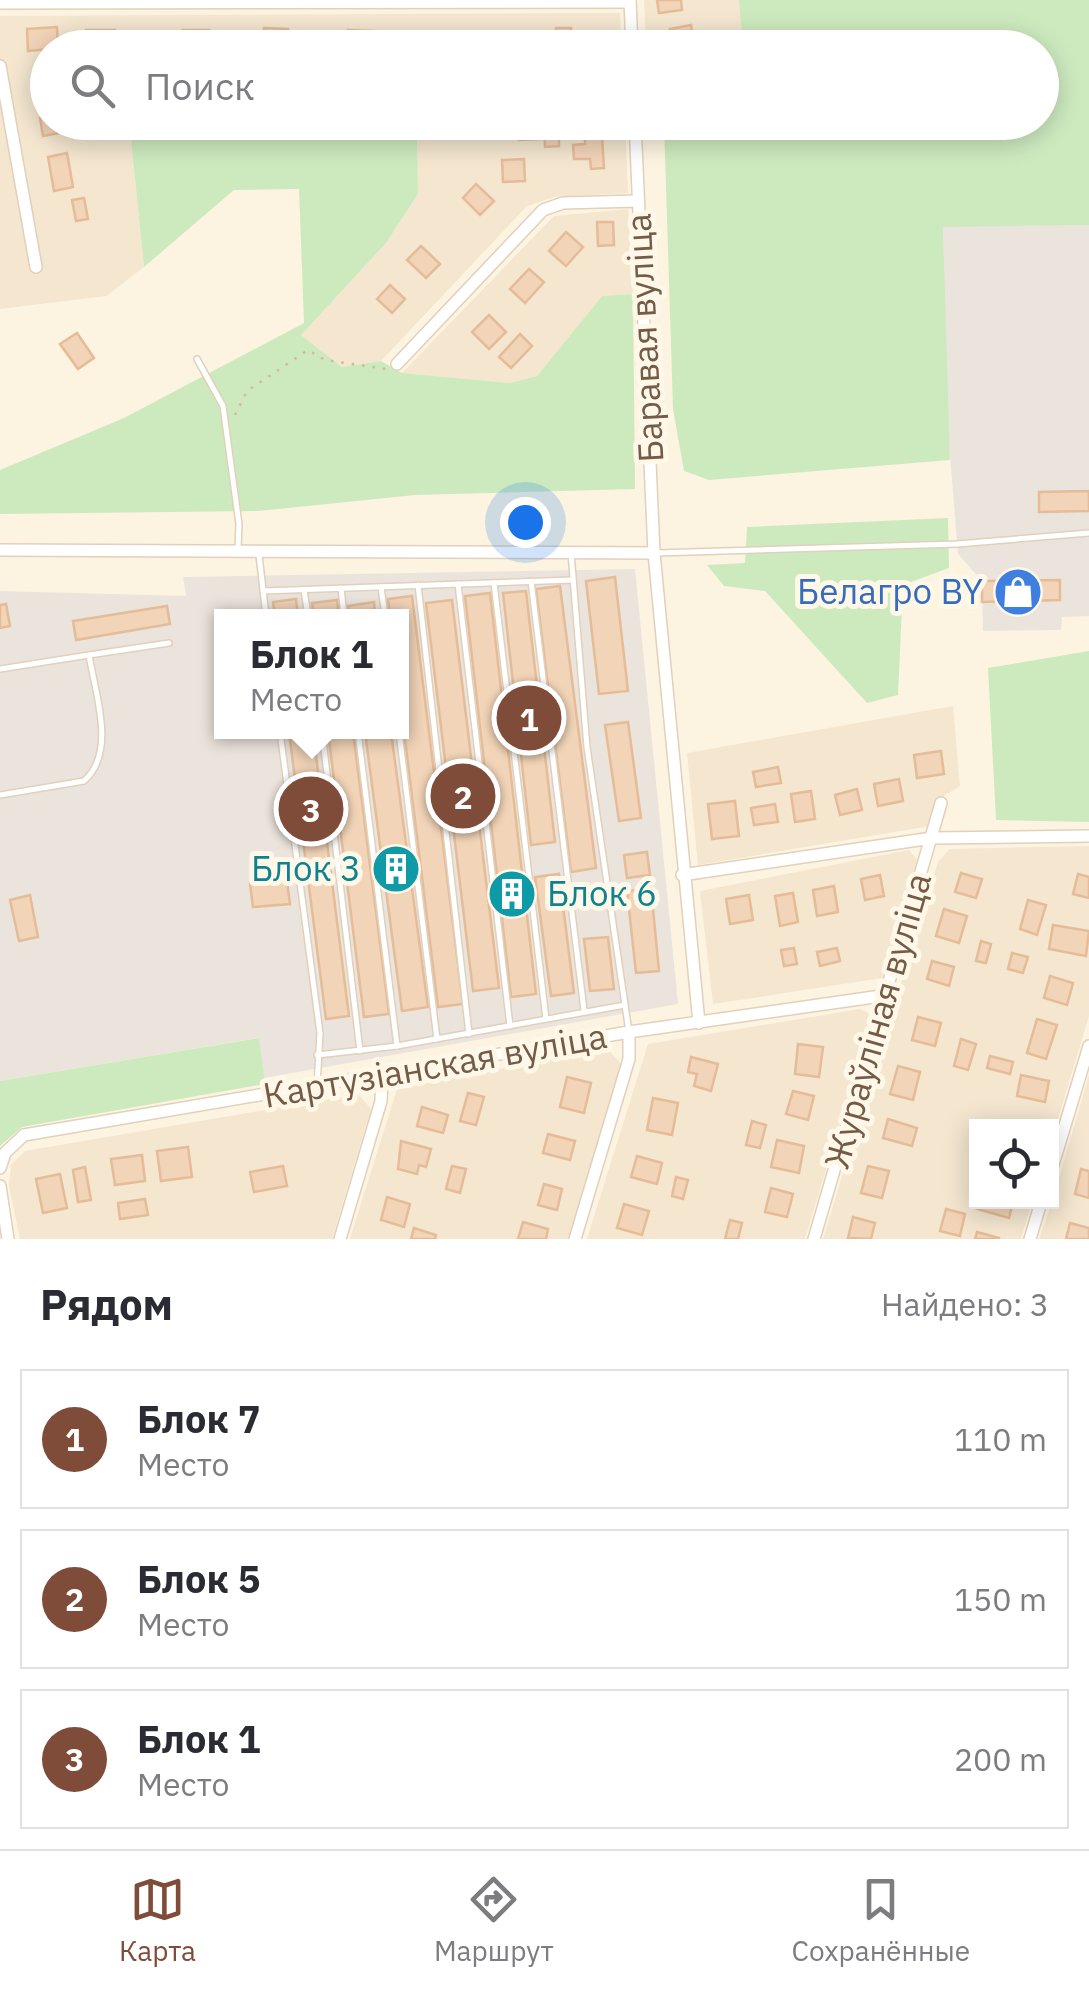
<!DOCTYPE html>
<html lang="ru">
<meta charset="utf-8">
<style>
:root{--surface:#fff;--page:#f2f2f3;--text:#2b2b33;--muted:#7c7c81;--line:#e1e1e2;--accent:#804c3a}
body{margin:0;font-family:"IBM Plex Sans",sans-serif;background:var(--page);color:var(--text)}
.controls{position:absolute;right:30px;bottom:30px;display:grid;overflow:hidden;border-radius:0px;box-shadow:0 5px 25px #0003}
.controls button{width:90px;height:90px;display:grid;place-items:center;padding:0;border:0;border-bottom:2px solid var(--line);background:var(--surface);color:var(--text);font:50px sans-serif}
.you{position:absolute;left:525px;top:522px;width:35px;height:35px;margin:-25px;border:8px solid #fff;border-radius:50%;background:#1a73e8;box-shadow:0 0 0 15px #1a73e833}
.badge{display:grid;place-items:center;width:65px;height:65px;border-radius:50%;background:var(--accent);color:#fff;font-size:32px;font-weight:700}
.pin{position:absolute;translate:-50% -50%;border:5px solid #fff;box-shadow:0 2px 10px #0006}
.popup{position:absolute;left:214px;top:609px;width:195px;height:130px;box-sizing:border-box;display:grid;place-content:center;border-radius:0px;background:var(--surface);filter:drop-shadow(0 2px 8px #0005);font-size:32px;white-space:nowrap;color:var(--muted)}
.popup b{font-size:38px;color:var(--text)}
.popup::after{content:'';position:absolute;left:50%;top:100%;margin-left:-20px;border:20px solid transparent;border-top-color:var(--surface)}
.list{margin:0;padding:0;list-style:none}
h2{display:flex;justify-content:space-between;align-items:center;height:130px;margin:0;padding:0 40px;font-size:42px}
h2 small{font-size:32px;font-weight:400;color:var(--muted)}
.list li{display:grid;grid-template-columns:65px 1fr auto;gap:30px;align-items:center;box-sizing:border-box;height:140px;margin:0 20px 20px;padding:0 20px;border:2px solid var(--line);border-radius:0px}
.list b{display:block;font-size:38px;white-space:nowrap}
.list p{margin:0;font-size:32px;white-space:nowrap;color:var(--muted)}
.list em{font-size:32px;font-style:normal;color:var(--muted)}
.icon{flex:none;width:55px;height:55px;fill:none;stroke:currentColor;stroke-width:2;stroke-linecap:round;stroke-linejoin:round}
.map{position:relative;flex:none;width:1089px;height:1239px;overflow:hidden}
.search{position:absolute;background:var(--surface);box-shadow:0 5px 25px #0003;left:30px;right:30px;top:30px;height:110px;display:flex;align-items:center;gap:25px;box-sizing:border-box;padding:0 35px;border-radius:55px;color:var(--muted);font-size:38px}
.sheet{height:610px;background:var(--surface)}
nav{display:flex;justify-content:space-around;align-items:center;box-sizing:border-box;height:140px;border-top:2px solid var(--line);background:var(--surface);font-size:28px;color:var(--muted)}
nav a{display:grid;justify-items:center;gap:5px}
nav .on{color:var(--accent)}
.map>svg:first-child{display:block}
.residential{fill:#f4e6cf}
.industrial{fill:#ebe4dc;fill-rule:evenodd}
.green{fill:#cdeabf}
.building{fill:#f2d4b8;stroke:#e5bc98;stroke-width:2.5}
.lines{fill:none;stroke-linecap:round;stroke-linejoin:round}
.service-casing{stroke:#e1d0bc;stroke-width:8}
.minor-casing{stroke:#e1d0bc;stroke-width:14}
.path{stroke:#d7b79b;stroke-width:2.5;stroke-dasharray:2.5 8;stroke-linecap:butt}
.service{stroke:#fff;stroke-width:5}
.minor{stroke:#fff;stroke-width:11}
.labels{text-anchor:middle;stroke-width:10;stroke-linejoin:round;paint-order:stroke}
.street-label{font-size:35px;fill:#745b47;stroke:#fff7e7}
.shop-label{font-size:35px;fill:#366cbe;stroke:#fff7e7;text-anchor:end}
.culture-label{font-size:35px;fill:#0d838f;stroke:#fff7e7;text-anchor:end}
</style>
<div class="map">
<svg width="1089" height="1239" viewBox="0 0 1089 1239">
<rect width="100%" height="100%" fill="#fcf4e0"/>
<g class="residential">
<path d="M644,0h95l6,43 -2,5 -97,-1z"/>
<path d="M620,13l1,34 -573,1v74l149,1 -33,3 -6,11 -27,3 13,127 -38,29 -106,13v-293z"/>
<path d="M417,123h208l3,70 -74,4 -27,9 -146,155 -39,6 -42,-32 86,-92 32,-49z"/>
<path d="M628,209l5,85 -31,2 -65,80 -27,7 -108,-10 152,-157z"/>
<path d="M953,706l7,80 -21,13 -9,27 -232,39 -11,-112z"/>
<path d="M1089,846v170l-37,123v-13h-76v76h56l-11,37h-198l115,-377 12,-13z"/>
<path d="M909,850l8,10 -35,118 -169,26 -13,-113z"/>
<path d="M860,1009l8,4 2,11 -65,215h-218l61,-195z"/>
<path d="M607,1048l14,16 -53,175h-218l47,-150z"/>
<path d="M1089,1075v164h-50l13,-37z"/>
<path d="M358,1094l13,15 -39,130h-312l-11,-53 2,-21 14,-14z"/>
</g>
<g class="industrial">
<path d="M1089,225v391l-27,1 -1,13 -78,1 -1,-50 -24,-27 -12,-148 -3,-180z"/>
<path d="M635,569l43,435 -414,74 -6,-40 -258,43v-490l186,5 -3,-19zM221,616h180v116h-180z"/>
</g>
<g class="green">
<path d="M739,0h350v225l-146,2 7,233 -241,20 -25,-9 -11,-62 -9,-286 378,-1v-74l-299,-1z"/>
<path d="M197,122l220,1 1,71 -32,49 -85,92 41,32 39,-6 21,12 108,10 27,-7 65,-80 31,-2 2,195 -220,6 -156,16 -259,3v-44l124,-52 180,-95 -5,-134 -65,1 -90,77 -13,-127 27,-3 6,-11z"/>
<path d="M948,518l1,50 -46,17 -5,110 -31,8 -102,-112 -41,-5 -17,-21 38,-2 2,-36z"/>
<path d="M1089,651v171l-93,-2 -8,-152z"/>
<path d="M259,1038l6,46 -243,43 -22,19v-65z"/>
</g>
<g class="building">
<path d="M657,0h24l1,10 -23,3z"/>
<path d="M691,25l3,18 -21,4 -3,-18z"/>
<path d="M57,27l1,21 -30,3 -1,-22z"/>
<path d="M264,28l24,1 -1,19h-24z"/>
<path d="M556,28h15v20h-14z"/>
<path d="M86,30h29l-1,18h-28z"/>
<path d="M183,30h26l-1,18h-25z"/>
<path d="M348,30l24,1v17h-25z"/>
<path d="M144,32l24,1v15h-24z"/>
<path d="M425,33v15h-24l-1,-14z"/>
<path d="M488,37l1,11h-25l-1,-8z"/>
<path d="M504,37l26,1v10h-27z"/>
<rect x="579" y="38" width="20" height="10"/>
<path d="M48,117v5h31l1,7 -37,7 -3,-18z"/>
<path d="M519,125h21v14l-21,1z"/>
<path d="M559,129v17l-14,1 -1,-17z"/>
<path d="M602,136l2,32 -13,1 -1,-10h-16l-1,-14 12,-1v-7z"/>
<path d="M67,153l6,34 -19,4 -6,-34z"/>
<path d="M524,159l1,22 -22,1 -1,-22z"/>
<path d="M476,184l18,17 -14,14 -17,-17z"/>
<path d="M84,198l4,21 -12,2 -4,-21z"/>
<path d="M597,222h16l1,23 -16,1z"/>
<path d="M566,232l17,15 -17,19 -17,-15z"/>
<path d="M421,246l19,18 -14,14 -19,-18z"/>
<path d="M529,269l15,13 -19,21 -15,-14z"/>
<path d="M390,285l15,14 -13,14 -15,-14z"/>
<path d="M489,315l17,17 -17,17 -17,-17z"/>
<path d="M77,333l17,25 -16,11 -18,-25z"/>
<path d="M520,334l12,12 -21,22 -12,-11z"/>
<path d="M1089,491v20l-50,1v-20z"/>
<path d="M615,577l13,114 -29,3 -13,-113z"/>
<path d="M1060,580v20l-78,2v-21z"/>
<path d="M560,586l36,282 -25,4 -35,-283z"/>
<path d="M526,591l29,251 -24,3 -28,-252z"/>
<path d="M490,593l46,401 -25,3 -46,-401z"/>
<path d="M412,596l51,408 -25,3 -37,-300v-91h-11l-2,-17z"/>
<path d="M296,599l2,17h-23l-2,-14z"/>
<path d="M337,600l2,16h-25l-2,-13z"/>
<path d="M452,600l47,388 -26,3 -47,-388z"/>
<path d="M374,602l1,14h-25l-2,-10z"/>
<path d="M6,604l4,22 -10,2v-23z"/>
<path d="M167,606l3,18 -94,16 -3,-19z"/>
<path d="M628,722l13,96 -22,3 -14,-96z"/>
<path d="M289,732h24l36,284 -23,3z"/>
<path d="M328,732h25l36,282 -25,3z"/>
<path d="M365,732h26l37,275 -26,4z"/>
<path d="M941,751l3,23 -27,4 -3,-23z"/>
<path d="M778,767l3,16 -25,4 -3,-15z"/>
<path d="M899,779l4,22 -25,5 -4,-22z"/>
<path d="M857,789l5,21 -22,5 -5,-20z"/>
<path d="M811,791l4,28 -20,3 -4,-28z"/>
<path d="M735,801l4,35 -27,3 -4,-35z"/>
<path d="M775,804l3,18 -24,3 -3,-17z"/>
<path d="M647,852l3,23 -23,3 -3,-23z"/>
<path d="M961,873l21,6 -6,19 -21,-6z"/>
<path d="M559,874l15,119 -23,3 -16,-119z"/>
<path d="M1078,874l11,3v21l-16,-4z"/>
<path d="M880,875l4,21 -19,4 -4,-21z"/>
<path d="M287,881l3,23 -37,3 -3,-23z"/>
<path d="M834,886l4,26 -21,4 -4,-26z"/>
<path d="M651,888l8,83 -23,2 -9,-82z"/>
<path d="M793,893l5,29 -18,4 -5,-30z"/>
<path d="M30,895l8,42 -19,4 -9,-41z"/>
<path d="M749,895l4,25 -23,4 -4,-25z"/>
<path d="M1028,900l18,5 -9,30 -17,-6z"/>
<path d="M944,909l23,7 -8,27 -23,-7z"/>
<path d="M1053,925l36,6 -3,25 -37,-7z"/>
<path d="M608,937l6,52 -24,2 -6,-52z"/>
<path d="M981,941l10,3 -5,19 -10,-2z"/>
<path d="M794,948l3,16 -13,2 -3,-16z"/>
<path d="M837,948l3,13 -20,5 -3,-14z"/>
<path d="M1012,953l16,4 -5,16 -15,-4z"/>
<path d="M932,961l22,6 -5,19 -22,-7z"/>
<path d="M1050,976l23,7 -6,22 -23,-7z"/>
<path d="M918,1017l23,6 -6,23 -23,-6z"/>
<path d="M1037,1019l20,6 -11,34 -19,-6z"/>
<path d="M961,1039l15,5 -8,26 -14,-4z"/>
<path d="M798,1044l25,3 -4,30 -24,-3z"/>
<path d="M990,1056l23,6 -3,12 -23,-6z"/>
<path d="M691,1057l27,7 -7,27 -17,-5 3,-12 -9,-2z"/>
<path d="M898,1066l22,6 -7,28 -23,-6z"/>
<path d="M1021,1075l28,6 -4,21 -28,-6z"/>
<path d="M567,1077l24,6 -7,30 -24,-6z"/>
<path d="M793,1091l21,5 -6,24 -22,-6z"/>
<path d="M468,1093l16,4 -8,28 -16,-4z"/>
<path d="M653,1098l25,5 -6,32 -25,-5z"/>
<path d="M422,1107l26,8 -5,18 -26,-7z"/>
<path d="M888,1119l29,9 -5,18 -29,-8z"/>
<path d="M752,1121l14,4 -6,23 -14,-3z"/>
<path d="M548,1134l27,7 -5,19 -27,-7z"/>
<path d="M777,1140l27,6 -5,27 -28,-6z"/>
<path d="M401,1141l30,8 -5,18 -7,-2 -2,9 -19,-5z"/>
<path d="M188,1147l4,30 -31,4 -4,-30z"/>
<path d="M142,1155l3,26 -30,4 -4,-26z"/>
<path d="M637,1156l25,7 -5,21 -26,-7z"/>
<path d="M283,1166l4,20 -33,6 -4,-20z"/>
<path d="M452,1166l14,3 -6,24 -14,-4z"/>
<path d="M868,1166l21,5 -7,27 -21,-5z"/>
<path d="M85,1167l6,33 -13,2 -5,-32z"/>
<path d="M1081,1169l8,2v27l-14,-4z"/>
<path d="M60,1174l7,34 -24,5 -7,-34z"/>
<path d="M676,1177l12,3 -5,19 -11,-3z"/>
<path d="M544,1184l18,5 -5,21 -19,-5z"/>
<path d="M771,1188l22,6 -6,23 -22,-5z"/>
<path d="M387,1197l23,7 -6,23 -23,-7z"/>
<path d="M145,1199l3,16 -28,4 -2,-16z"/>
<path d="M979,1202h34l-4,16 -32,-9z"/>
<path d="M624,1204l25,7 -7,24 -25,-7z"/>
<path d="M946,1209l19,5 -5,22 -20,-5z"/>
<path d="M853,1217l22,6 -4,16 -23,-1z"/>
<path d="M730,1220l12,3 -4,16h-13z"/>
<path d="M523,1222l25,7 -2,10h-28z"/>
<path d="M1070,1223l19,5v11h-23z"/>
<path d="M414,1228l22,7 -1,4h-24z"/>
<path d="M977,1232l22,6v1h-24z"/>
</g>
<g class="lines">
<g class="service-casing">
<g id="service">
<path d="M197,359l26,47 16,118 -1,24"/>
<path d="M571,553l16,194 42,285"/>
<path d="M657,553l300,-9 132,-11"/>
<path d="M259,555l7,61"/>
<path d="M531,581l53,429"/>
<path d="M494,583l52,436"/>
<path d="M458,584l52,442"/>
<path d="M418,585l51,449"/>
<path d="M381,587l4,29"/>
<path d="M341,588l3,28"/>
<path d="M304,590l4,26"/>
<path d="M263,591l310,-11"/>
<path d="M0,669l89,-14"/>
<path d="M280,732l40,301 -3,53"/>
<path d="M322,732l38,319"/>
<path d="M358,732l39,314 228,-41"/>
<path d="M399,732l38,307"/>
<path d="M0,795l84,-14c33,-29 11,-88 5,-126l80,-12"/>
<path d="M317,1055l80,-9"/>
</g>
</g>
<g class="minor-casing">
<g id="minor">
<path d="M630,0l2,48"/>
<path d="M0,3l630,-1"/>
<path d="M0,66l36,201"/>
<path d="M635,122l19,431 45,470"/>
<path d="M397,364l146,-154 20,-7 75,-2"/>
<path d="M0,550l654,3"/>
<path d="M682,875l250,-37 157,-2"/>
<path d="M0,1168l5,-15 19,-18 605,-103 259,-37"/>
<path d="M1052,1168l37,-122"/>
<path d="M0,1186l8,53"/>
<path d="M340,1239l41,-138 1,-24"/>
<path d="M575,1239l54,-180v-27"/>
<path d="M814,1239l127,-436"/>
<path d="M1030,1239l11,-37"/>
</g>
</g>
<path class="path" d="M235,415l12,-24 61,-41 17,10 61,9"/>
<use href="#service" class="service"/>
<use href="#minor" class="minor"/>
</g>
<defs>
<g id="shop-disc" transform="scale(2.5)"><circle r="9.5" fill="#3f7fe0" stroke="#fff7e7"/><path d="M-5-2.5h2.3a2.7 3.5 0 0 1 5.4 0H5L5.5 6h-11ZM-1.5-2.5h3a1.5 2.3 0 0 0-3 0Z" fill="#fff"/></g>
<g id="building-disc" transform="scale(2.5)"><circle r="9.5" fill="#0f9aa8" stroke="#fff7e7"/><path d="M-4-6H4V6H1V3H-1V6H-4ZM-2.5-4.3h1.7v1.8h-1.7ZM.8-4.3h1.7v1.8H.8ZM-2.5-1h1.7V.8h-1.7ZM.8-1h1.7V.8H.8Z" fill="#fff"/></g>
</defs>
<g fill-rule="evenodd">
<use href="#shop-disc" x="1018" y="592"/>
<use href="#building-disc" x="396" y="869"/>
<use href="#building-disc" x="512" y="894"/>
</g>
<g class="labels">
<g class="street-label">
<text transform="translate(645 338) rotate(-93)" y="12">Баравая вуліца</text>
<text transform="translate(878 1021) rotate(-74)" y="12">Жураўліная вуліца</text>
<text transform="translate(435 1066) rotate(-10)" y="12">Картузіанская вуліца</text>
</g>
<g class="shop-label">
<text x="983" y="604">Белагро BY</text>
</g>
<g class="culture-label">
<text x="361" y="881">Блок 3</text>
<text x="547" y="906" text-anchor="start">Блок 6</text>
</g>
</g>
</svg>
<div class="controls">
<button><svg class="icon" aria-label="locate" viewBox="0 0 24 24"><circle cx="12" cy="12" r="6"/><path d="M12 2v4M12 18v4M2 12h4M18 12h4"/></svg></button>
</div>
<div class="you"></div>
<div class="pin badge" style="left:529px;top:718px">1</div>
<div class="pin badge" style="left:463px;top:796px">2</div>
<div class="pin badge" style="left:311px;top:809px">3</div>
<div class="popup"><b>Блок 1</b>Место</div>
<div class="search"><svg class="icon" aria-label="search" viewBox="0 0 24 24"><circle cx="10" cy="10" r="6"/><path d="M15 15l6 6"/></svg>Поиск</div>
</div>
<section class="sheet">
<h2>Рядом<small>Найдено: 3</small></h2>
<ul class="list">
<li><span class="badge">1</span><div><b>Блок 7</b><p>Место</p></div><em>110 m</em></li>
<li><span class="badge">2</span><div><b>Блок 5</b><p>Место</p></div><em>150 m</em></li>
<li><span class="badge">3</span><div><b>Блок 1</b><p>Место</p></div><em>200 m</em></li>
</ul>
</section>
<nav>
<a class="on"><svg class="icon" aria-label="map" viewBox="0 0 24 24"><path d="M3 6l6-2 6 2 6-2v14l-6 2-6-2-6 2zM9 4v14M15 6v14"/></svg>Карта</a>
<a><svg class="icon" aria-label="directions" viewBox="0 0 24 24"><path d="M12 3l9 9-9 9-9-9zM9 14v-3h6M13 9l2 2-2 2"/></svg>Маршрут</a>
<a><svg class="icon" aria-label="saved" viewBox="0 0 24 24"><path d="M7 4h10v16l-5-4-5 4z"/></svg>Сохранённые</a>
</nav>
